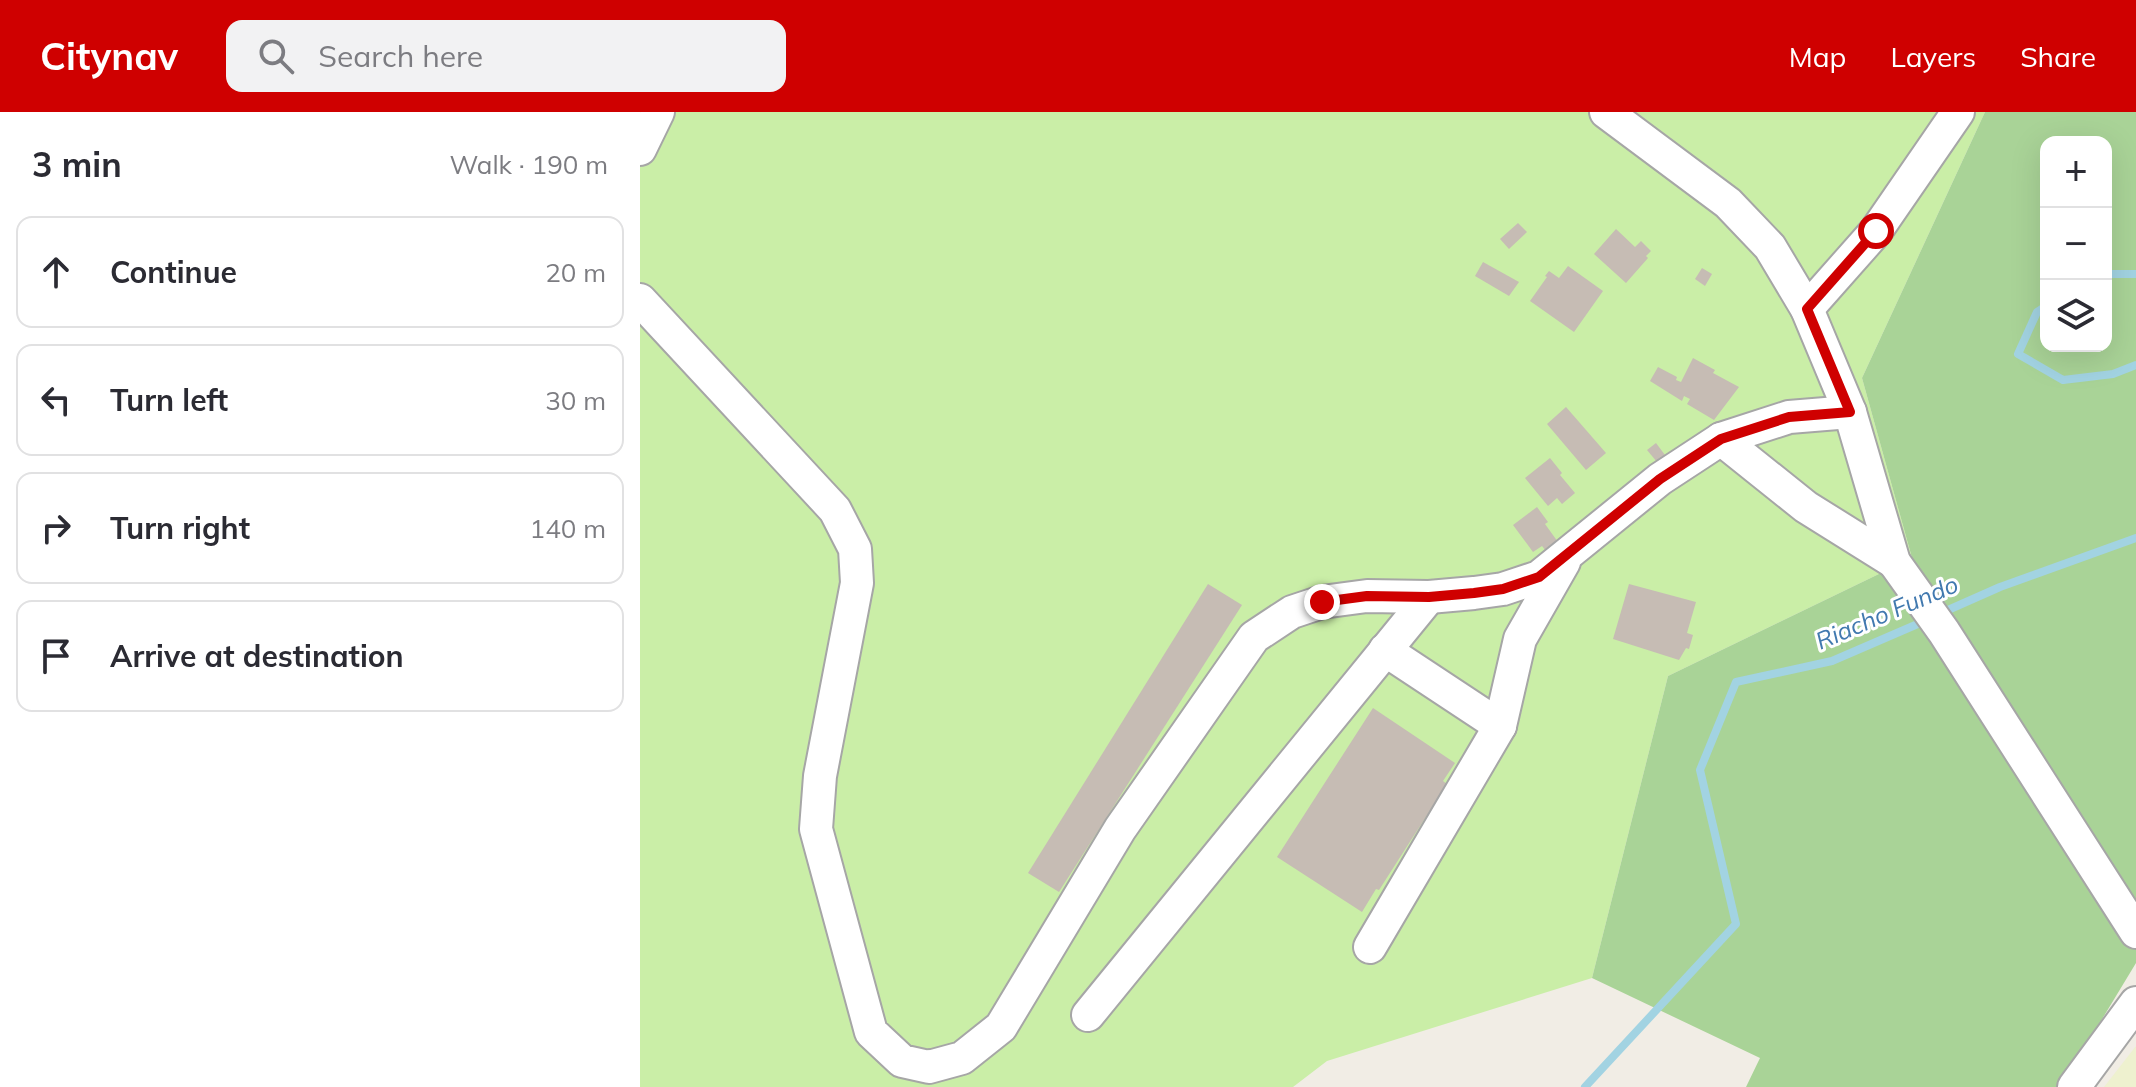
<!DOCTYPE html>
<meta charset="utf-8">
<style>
:root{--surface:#fff;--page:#f2f2f3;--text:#2b2b33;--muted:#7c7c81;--line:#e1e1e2;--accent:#cf0000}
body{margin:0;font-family:Mulish,sans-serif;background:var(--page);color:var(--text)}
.controls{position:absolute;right:24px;top:24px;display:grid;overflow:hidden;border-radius:16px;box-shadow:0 8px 32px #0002}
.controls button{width:72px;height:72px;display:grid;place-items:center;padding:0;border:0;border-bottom:2px solid var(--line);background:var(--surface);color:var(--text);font:40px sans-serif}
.stop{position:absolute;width:24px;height:24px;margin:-18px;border:6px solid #cf0000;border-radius:50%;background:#fff}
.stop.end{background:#cf0000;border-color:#fff;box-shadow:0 2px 8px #0008}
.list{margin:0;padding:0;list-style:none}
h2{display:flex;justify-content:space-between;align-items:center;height:104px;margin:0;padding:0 32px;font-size:34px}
h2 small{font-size:26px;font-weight:400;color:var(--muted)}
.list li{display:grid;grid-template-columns:52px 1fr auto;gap:24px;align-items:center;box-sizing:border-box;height:112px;margin:0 16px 16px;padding:0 16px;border:2px solid var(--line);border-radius:16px}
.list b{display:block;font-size:30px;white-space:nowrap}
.list em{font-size:26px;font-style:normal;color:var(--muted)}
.icon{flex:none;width:44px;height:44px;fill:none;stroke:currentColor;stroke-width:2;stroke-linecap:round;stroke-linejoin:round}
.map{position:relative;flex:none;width:1496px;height:975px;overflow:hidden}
header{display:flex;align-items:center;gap:48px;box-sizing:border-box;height:112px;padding:0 40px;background:var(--accent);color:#fff}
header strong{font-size:38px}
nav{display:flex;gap:44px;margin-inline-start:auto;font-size:28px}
.search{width:560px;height:72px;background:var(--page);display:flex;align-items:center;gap:20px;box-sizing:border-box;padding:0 28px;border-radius:16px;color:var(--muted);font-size:30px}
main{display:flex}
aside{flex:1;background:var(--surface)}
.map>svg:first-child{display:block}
.farmland{fill:#eef1cf}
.grass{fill:#caeea7}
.forest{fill:#a9d397;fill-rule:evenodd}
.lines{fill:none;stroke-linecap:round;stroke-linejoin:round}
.stream{stroke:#a2d3e2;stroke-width:8}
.building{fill:#c6bcb4}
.minor-casing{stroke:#a6a6a6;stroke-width:36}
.minor{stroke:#fff;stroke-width:32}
.route{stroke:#cf0000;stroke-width:10}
.labels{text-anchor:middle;stroke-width:6;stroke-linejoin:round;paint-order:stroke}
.water-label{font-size:24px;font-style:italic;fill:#4179af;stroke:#fff}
</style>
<header>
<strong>Citynav</strong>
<div class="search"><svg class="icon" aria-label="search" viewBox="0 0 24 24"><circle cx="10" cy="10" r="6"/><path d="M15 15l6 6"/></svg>Search here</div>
<nav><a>Map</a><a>Layers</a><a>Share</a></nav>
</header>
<main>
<aside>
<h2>3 min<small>Walk · 190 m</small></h2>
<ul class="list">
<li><svg class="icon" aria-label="ahead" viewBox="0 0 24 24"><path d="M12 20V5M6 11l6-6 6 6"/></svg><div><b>Continue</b></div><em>20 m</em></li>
<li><svg class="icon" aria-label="left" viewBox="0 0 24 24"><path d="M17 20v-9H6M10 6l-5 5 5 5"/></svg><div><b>Turn left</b></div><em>30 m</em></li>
<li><svg class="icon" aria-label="right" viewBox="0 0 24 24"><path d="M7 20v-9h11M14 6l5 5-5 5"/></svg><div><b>Turn right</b></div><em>140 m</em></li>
<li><svg class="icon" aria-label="arrive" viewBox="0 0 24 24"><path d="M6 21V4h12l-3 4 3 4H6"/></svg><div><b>Arrive at destination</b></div></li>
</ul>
</aside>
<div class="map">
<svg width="1496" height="975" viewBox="0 0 1496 975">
<rect width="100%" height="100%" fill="#f1ede5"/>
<path class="farmland" d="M1496,934v41h-32z"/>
<path class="grass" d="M0,0h1345l-123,266 50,180 -244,118 -76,302 -265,83 -34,26h-653z"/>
<path class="forest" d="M1345,0h151v851l-75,124h-315l14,-29 -168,-80 76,-302 244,-118 -50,-180zM1406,30h60v204h-60z"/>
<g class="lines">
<g class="stream">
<path d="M1466,162h30"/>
<path d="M1406,194l-9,6 -19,42 45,26 50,-6 23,-9"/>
<path d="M1299,502l61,-27 136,-49"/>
<path d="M945,975l151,-163 -36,-154 36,-88 96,-21 95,-41"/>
</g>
</g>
<g class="building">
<path d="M878,111l9,9 -18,17 -9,-10z"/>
<path d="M976,117l19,18 6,-6 10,10 -5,5 2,2 -22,25 -32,-29z"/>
<path d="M843,150l36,20 -10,14 -34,-20z"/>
<path d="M928,154l35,25 -29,41 -44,-31 17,-24 -2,-1 4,-5 10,7z"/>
<path d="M1062,156l10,6 -7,12 -10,-7z"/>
<path d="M1053,246l22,12 -2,3 26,14 -25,33 -27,-16 3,-5 -6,-3 -2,5 -32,-20 8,-14 19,10 -1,3 5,2z"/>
<path d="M926,295l40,46 -20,17 -39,-46z"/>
<path d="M1016,331l9,12 -8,7 -10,-12z"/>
<path d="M910,346l12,15 -2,2 15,18 -13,11 -5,-6 -9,8 -23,-28z"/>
<path d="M897,395l11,15 -3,2 13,18 -12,9 -4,-5 -9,6 -20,-27z"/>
<path d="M568,472l34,21 -183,287 -31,-19z"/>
<path d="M989,472l67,18 -9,31 6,2 -4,14 -3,-1 -7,12 -66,-21z"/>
<path d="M733,596l82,55 -12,18 4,3 -68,106 -3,-1 -14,23 -85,-55z"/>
</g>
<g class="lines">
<g class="minor-casing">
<g id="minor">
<path d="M966,0l122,91 42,44 37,62 43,103 44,150 50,70 192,300"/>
<path d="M0,37l18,-37"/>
<path d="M0,188l195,210 20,39 2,34 -37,193 -4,53 55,203 31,29 27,6 33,-9 39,-31 119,-198 134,-192 38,-25 30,-10 45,-6 62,1 45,-4 29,-4 36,-12 121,-98 61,-40 68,-22 61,-5"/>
<path d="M1167,197l69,-78 82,-119"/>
<path d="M1081,327l85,68 88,55"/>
<path d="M745,538l115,76"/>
<path d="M730,835l130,-221 20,-87 44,-77"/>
<path d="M448,903l341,-418"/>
<path d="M1434,975l62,-84"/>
</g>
</g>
<use href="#minor" class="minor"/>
</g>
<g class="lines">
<path class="route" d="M682,490l45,-6 62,1 45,-4 29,-4 36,-12 121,-98 61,-40 68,-22 61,-5 -43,-103 69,-78"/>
</g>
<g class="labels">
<g class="water-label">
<text transform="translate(1247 501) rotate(-23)" y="8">Riacho Fundo</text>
</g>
</g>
</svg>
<div class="controls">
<button>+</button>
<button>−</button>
<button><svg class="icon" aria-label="layers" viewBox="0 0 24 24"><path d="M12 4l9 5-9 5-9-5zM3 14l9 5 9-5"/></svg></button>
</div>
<div class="stop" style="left:1236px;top:119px"></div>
<div class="stop end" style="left:682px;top:490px"></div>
</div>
</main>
